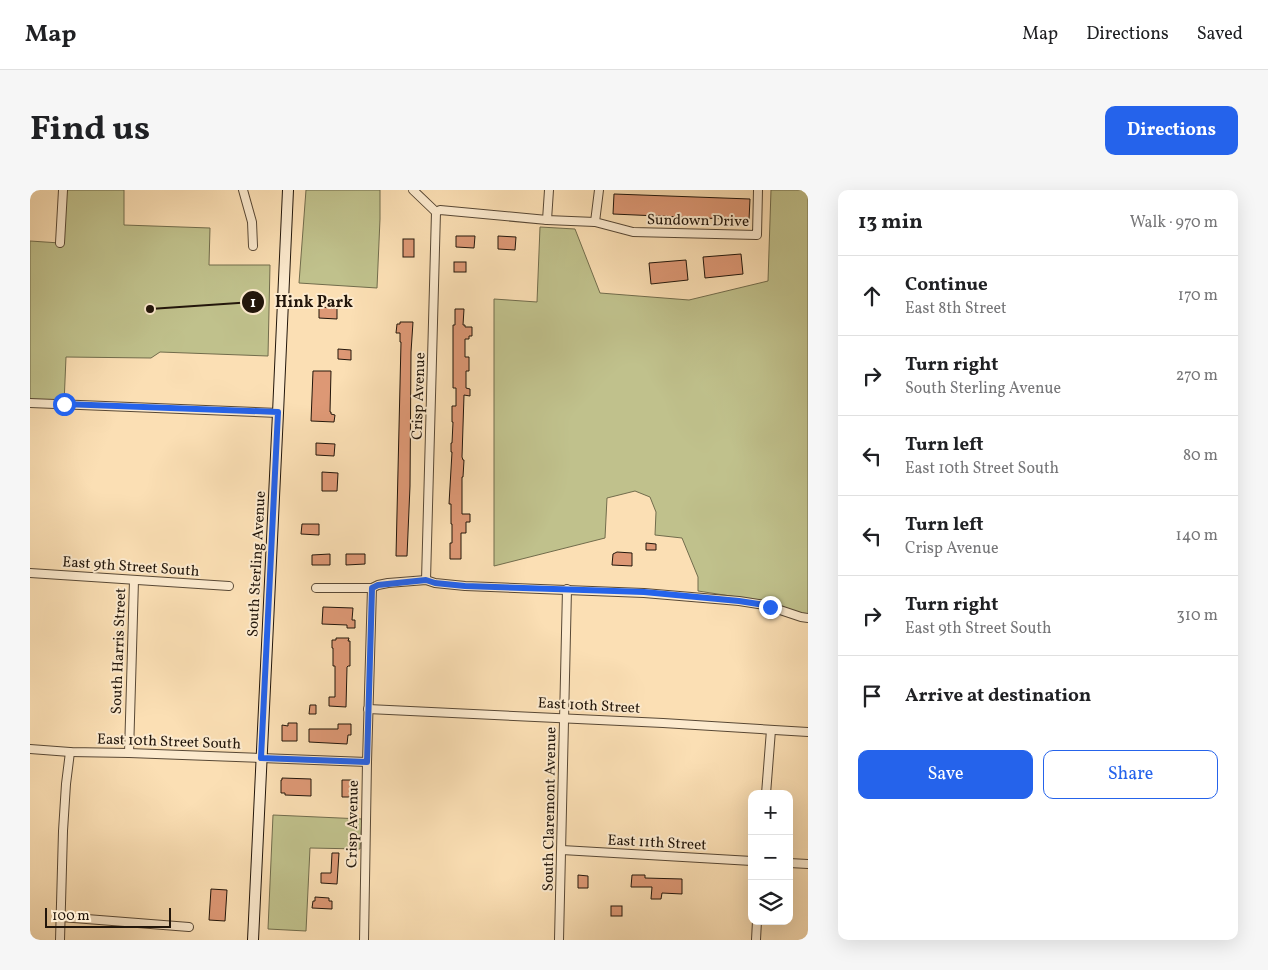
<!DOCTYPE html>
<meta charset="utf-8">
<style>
:root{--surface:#fff;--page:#f6f6f6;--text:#202124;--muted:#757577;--line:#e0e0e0;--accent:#2563eb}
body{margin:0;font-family:Vollkorn,serif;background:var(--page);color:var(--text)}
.controls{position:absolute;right:15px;bottom:15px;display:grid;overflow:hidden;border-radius:10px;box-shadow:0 5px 20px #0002}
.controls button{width:45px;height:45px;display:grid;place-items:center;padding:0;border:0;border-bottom:1px solid var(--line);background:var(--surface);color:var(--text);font:25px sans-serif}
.scale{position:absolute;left:15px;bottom:12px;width:126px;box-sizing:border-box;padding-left:5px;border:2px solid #22160b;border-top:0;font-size:14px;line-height:18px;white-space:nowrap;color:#22160b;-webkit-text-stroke:4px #fceace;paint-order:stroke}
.stop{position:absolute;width:15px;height:15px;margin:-11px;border:4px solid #2563eb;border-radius:50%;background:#fff}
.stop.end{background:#2563eb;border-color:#fff;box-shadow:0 1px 5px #0008}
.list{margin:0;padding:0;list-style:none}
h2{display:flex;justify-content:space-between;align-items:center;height:65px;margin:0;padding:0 20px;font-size:21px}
h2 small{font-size:16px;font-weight:400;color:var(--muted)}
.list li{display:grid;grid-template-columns:32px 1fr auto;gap:15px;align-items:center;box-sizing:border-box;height:80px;padding:0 20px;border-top:1px solid var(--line)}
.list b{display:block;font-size:19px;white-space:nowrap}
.list p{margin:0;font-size:16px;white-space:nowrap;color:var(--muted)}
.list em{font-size:16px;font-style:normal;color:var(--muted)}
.actions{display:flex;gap:10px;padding:15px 20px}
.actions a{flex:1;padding:11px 0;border:1px solid var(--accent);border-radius:10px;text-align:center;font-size:18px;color:var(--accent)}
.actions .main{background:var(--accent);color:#fff}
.icon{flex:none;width:28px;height:28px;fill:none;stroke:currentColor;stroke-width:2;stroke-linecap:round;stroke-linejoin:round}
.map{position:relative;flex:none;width:778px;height:750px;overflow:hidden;border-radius:10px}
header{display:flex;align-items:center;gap:30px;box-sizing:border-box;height:70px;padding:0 25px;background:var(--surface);border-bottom:1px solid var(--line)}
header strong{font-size:24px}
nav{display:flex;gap:28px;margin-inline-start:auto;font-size:18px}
.intro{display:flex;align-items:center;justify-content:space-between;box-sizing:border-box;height:120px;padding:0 30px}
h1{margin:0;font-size:35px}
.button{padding:12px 22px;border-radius:10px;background:var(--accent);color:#fff;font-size:18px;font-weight:700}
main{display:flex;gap:30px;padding:0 30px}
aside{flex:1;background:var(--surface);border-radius:10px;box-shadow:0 5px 20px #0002}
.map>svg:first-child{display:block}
.green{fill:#c0c18c;stroke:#716c4c}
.building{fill:#dd9875;stroke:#22160b}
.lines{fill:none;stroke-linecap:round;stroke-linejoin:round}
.minor-casing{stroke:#584835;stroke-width:10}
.secondary-casing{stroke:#22160b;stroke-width:12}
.minor{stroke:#fceace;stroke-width:8}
.secondary{stroke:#fceace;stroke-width:10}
.route{stroke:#2563eb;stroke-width:6}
.labels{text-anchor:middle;stroke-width:4;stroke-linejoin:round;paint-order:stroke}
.street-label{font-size:15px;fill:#22160b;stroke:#fceace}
.leader{fill:none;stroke:#22160b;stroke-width:2}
.callout-dot{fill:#22160b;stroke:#fceace;stroke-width:2}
.mark-label{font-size:15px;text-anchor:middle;font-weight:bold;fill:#fff}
.callout-label{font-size:16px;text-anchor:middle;font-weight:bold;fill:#22160b;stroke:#fceace;stroke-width:4;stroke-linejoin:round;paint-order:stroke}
</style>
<header>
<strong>Map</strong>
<nav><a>Map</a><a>Directions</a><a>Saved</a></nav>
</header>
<div class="intro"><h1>Find us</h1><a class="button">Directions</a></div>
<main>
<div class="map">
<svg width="778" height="750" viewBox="0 0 778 750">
<rect width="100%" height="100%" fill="#fbdfb4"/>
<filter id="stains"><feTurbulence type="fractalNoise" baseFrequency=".004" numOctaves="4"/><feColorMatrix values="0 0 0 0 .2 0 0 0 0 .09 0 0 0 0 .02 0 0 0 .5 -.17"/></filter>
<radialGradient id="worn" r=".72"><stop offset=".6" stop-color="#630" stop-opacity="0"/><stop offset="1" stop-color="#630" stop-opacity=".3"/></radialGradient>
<g class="green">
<path d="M33,0h61v35l86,3 -1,37h61l-2,91 -108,-4 -9,6 -85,-1 -2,47 -34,-3v-160l30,2z"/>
<path d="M276,0h74v29l-3,69 -78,-5z"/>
<path d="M741,0h37v425l-8,-1 -43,-14 -59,-9v-14l-16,-39 -27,-3 1,-23 -6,-15 -15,-6 -28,7 -2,40 -111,28v-267l43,3 3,-75 35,2 25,64 89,7 79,-19z"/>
<path d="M243,625l89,4 -2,30 -50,-1 -4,83 -38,-2z"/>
</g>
<g class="building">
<path d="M584,4l136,5 -1,21 -136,-6z"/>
<path d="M426,46h19l-1,12 -18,-1z"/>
<path d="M468,46l18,1 -1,13 -17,-1z"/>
<rect x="373" y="49" width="11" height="18"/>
<path d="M711,64l2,20 -38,4 -2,-21z"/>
<path d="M656,70l2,20 -37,4 -2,-21z"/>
<rect x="424" y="72" width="12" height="10"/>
<path d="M289,117l18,1v11l-18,-1z"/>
<path d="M425,119h9l-1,16h2v2h7v9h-3v3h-4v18h4v14h-3v17l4,1v7l-6,-1 -2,62 1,3h1l-1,17h-1v37h8v8h-4v11h-5v26h-11v-16h2v-19h-1v-20h-2l3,-52h-1v-9h1l1,-21h-1v-16h4v-18h-3v-63h2z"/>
<path d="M370,132h13l-2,30 -1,134 -3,70h-11l5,-214h-1v-9h-4l1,-9h3z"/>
<path d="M308,159l13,1v10l-13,-1z"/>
<path d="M283,181h18l-1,41h1v2l4,1 -1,7 -23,-1z"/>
<path d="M286,253l19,1 -1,12 -18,-1z"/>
<path d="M292,282l16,1 -1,18h-15z"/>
<path d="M272,334h17v11l-18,-1z"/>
<path d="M616,353l10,1v6h-10z"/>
<path d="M587,362l15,1v13l-20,-1 1,-11z"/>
<path d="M300,364v11h-18v-10z"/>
<path d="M316,364h19v10l-19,1z"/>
<path d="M293,417l30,1 -1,12h3v8h-8v-3l-25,-1z"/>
<path d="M306,448h13l-1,3h2v25h-2l-1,1 -1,40 -17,-1v-9h6v-31h-2v-18h-1v-8h4z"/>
<path d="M280,515h6v9h-7z"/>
<path d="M258,533h9v18h-15v-16l6,1z"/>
<path d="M308,534h13v11h-3l-1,9 -38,-2v-13h29z"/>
<path d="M252,588l29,1v17l-26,-1v-2h-4v-13h1z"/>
<path d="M312,590h11l-1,17h-10z"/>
<path d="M302,663h7l-2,31 -16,-1v-10h10z"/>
<path d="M548,685l10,1v12h-10z"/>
<path d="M602,685h13v3l37,1v15l-20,-1 -1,6h-10l1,-12h-21z"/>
<path d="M181,699l16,1 -2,31 -16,-1z"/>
<path d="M285,707l14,1v3h3v8l-20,-1 1,-7h2z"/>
<rect x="581" y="716" width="11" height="10"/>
</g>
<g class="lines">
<g class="minor-casing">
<g id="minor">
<path d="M213,0l9,32 1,24"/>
<path d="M383,0l23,22 4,-2 107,10 48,2"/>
<path d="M569,0l-4,32 38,10 124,3 1,-45"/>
<path d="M517,30l2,-30"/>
<path d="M30,53l3,-53"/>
<path d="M0,213l248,10"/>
<path d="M0,383l199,13"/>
<path d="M396,390l10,-368"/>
<path d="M286,398h56l6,-3 10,-2 38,-3 9,3 30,3 179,7 95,8 26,4 36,12 7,1"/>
<path d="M338,519l295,14 145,9"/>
<path d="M0,559l40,3 59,1 238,9"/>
<path d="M99,563l5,-173"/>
<path d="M736,604l5,-64"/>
<path d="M532,660l190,11"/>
<path d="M759,673l19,1"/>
<path d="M31,727l128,10"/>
<path d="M30,750l3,-109 3,-47 4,-32"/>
<path d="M334,750l3,-178 5,-174"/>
<path d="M529,750l8,-351"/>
<path d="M726,750l1,-19"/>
</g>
</g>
<g class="secondary-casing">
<path id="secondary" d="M223,750l25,-527 10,-223"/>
</g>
<use href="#minor" class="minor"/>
<use href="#secondary" class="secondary"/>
</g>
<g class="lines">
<path class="route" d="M34,214l214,8 -17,346 106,4 5,-174 6,-3 48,-5 9,3 30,3 179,6 95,9 26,4 5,2"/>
</g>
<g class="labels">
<g class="street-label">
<text transform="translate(668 30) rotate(1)" y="5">Sundown Drive</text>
<text transform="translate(388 206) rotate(-88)" y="5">Crisp Avenue</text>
<text transform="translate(226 374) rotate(-87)" y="5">South Sterling Avenue</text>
<text transform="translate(101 376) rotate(4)" y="5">East 9th Street South</text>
<text transform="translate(88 461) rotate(-88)" y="5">South Harris Street</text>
<text transform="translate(559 515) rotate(3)" y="5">East 10th Street</text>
<text transform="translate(139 551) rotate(2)" y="5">East 10th Street South</text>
<text transform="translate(519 619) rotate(-89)" y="5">South Claremont Avenue</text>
<text transform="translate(322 634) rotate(-89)" y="5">Crisp Avenue</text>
<text transform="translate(627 652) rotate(3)" y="5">East 11th Street</text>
</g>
</g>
<path class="leader" d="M120 119L223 112"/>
<g class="callout-dot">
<circle cx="120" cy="119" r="5"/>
<circle cx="223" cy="112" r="12"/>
</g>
<g class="mark-label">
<text x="223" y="117">1</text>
</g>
<g class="callout-label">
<text x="284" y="117">Hink Park</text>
</g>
<rect width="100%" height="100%" filter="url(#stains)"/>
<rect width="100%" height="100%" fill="url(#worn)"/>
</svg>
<div class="controls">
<button>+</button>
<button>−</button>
<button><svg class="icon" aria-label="layers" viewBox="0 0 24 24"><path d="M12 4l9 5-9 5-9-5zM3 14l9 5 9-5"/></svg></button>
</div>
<div class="scale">100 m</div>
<div class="stop" style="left:34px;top:214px"></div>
<div class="stop end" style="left:740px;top:417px"></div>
</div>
<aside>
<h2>13 min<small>Walk · 970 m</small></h2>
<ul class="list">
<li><svg class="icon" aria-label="ahead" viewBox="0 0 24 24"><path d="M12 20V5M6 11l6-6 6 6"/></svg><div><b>Continue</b><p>East 8th Street</p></div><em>170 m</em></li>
<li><svg class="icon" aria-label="right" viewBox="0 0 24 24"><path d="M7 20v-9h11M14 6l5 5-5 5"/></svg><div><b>Turn right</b><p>South Sterling Avenue</p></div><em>270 m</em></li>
<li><svg class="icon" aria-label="left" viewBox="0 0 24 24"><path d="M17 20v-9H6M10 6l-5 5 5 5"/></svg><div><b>Turn left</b><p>East 10th Street South</p></div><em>80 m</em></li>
<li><svg class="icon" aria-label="left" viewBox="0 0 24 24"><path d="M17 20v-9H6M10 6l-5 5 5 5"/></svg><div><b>Turn left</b><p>Crisp Avenue</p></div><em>140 m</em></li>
<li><svg class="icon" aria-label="right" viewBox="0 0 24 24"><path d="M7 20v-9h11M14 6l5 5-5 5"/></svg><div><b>Turn right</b><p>East 9th Street South</p></div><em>310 m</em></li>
<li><svg class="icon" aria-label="arrive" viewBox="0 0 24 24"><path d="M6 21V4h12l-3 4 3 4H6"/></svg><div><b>Arrive at destination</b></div></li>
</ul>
<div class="actions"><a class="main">Save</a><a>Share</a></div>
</aside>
</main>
